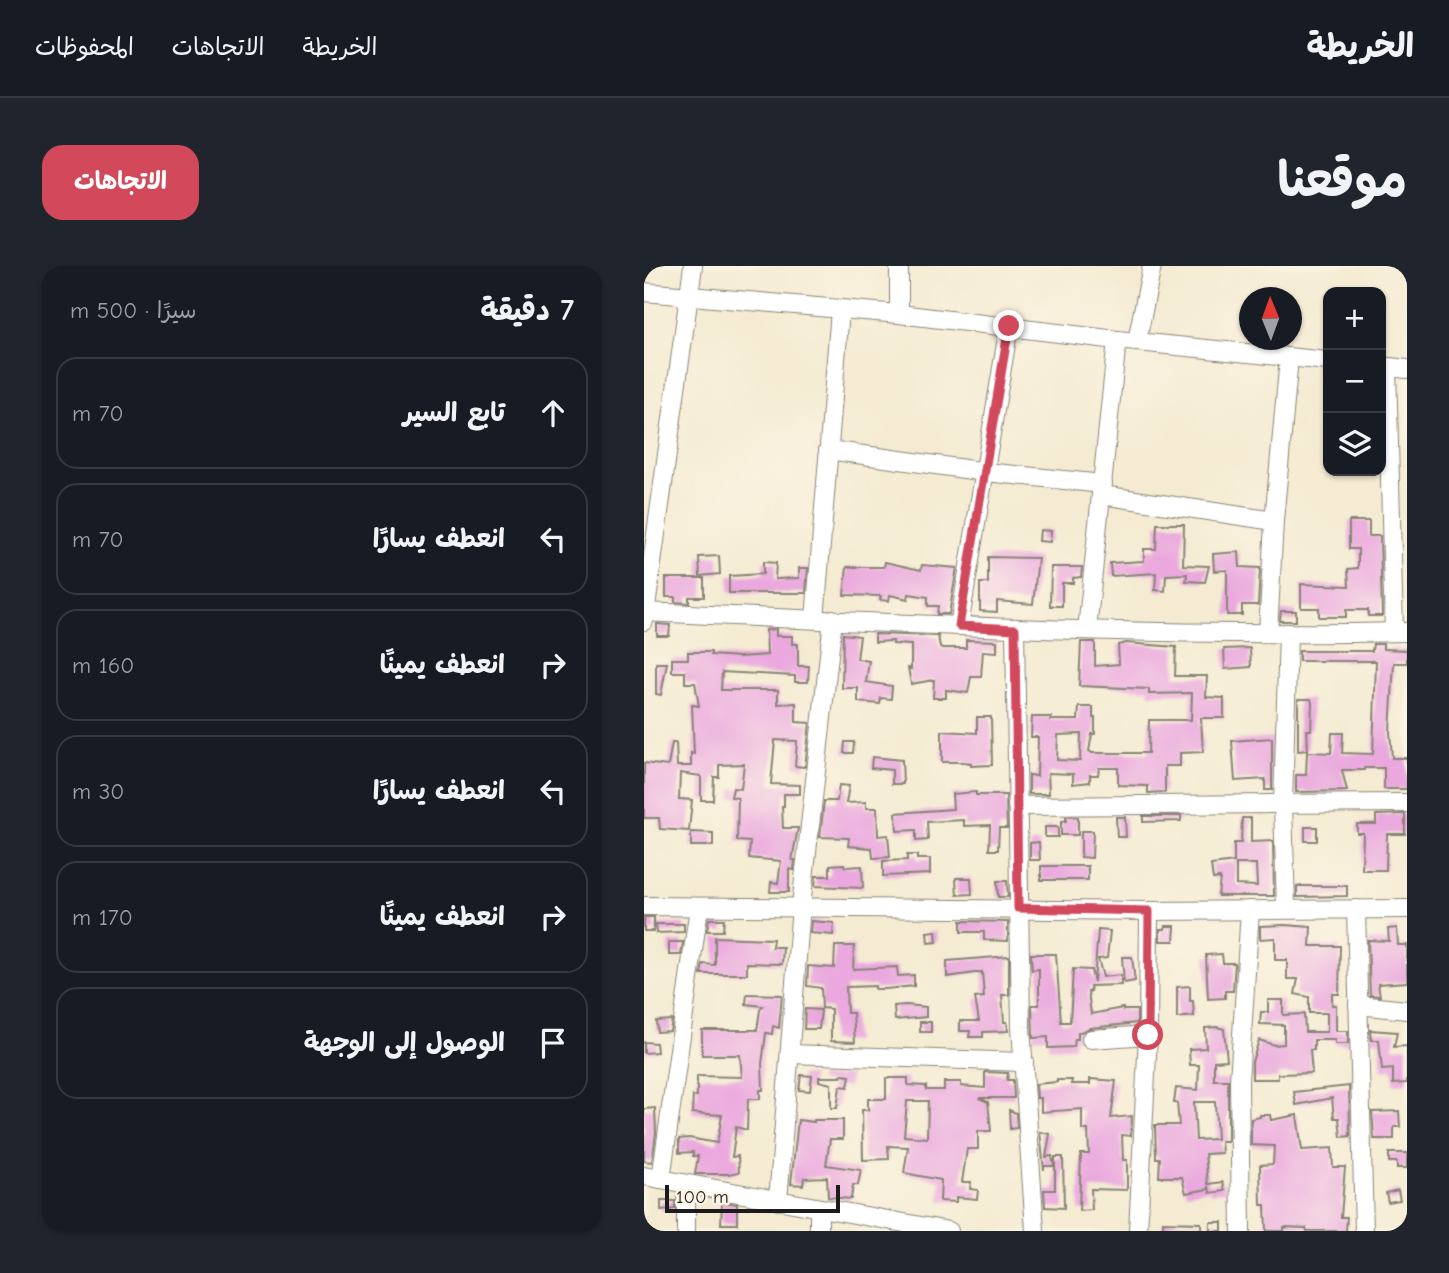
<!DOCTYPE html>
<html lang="ar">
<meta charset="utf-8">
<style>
:root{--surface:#171b24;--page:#20242c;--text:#f1f3f6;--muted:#9ea1a6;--line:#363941;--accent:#d1495b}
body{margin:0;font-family:"Comic Neue","Playpen Sans Arabic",sans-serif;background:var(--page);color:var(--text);direction:rtl}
.controls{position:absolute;right:21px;top:21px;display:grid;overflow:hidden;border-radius:14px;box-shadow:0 2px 5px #0004}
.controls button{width:63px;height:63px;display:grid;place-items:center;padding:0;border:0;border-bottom:2px solid var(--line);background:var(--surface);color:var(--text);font:35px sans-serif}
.compass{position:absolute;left:595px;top:21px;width:63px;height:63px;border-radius:50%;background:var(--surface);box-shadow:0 2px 5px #0004;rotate:359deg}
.scale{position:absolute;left:21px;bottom:18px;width:175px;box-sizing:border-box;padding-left:7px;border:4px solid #1c1c1c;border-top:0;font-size:19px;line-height:24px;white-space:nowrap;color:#1c1c1c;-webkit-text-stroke:5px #fcf5e5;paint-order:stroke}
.stop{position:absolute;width:21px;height:21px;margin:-16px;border:5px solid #d1495b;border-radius:50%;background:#fff}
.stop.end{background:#d1495b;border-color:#fff;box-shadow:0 2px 7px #0008}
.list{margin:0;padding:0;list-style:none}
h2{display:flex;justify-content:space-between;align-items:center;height:91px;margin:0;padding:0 28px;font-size:30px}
h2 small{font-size:23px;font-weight:400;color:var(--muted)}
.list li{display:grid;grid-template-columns:46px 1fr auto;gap:21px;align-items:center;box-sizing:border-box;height:112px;margin:0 14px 14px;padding:0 14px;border:2px solid var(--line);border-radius:21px}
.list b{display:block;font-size:26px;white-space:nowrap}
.list em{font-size:23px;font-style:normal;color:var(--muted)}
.icon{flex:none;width:38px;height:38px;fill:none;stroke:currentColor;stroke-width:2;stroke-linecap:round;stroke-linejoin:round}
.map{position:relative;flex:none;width:763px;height:965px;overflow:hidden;direction:ltr;border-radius:21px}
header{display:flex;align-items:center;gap:42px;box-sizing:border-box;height:98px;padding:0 35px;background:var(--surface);border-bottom:2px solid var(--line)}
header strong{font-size:33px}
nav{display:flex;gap:38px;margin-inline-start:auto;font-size:24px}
.intro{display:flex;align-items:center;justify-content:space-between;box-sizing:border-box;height:168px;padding:0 42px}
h1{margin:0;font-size:49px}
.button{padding:18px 32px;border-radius:21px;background:var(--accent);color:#fff;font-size:24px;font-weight:700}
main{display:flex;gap:42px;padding:0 42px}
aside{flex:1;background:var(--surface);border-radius:21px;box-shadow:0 2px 5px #0004}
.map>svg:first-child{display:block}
.building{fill:#eaa8de;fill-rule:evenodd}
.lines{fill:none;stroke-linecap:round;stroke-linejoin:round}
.minor-casing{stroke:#888477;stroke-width:20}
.minor{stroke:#fff;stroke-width:18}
.route{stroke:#d1495b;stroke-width:9}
</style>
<header>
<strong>الخريطة</strong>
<nav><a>الخريطة</a><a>الاتجاهات</a><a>المحفوظات</a></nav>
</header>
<div class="intro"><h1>موقعنا</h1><a class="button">الاتجاهات</a></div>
<main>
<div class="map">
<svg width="763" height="965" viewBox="0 0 763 965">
<rect width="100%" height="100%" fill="#fcf5e5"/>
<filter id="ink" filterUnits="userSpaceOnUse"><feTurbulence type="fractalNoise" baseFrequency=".0143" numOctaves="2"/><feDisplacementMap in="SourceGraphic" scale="14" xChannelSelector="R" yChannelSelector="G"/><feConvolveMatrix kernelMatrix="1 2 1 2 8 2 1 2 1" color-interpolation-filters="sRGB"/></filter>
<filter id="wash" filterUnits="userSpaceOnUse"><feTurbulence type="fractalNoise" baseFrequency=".00686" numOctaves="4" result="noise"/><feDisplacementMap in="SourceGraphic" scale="28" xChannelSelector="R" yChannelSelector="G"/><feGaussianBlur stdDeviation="1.57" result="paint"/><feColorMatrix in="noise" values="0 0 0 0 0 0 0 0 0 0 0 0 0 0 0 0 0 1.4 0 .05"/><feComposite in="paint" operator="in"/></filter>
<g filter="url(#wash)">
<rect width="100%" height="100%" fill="#f4ebd2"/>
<g id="blocks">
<g class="building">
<path d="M705,255h20v15h11l2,80h-14v-6h-22v7h-27v-9h-18v-24l48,2 -1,-17 10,-1v-19h-9z"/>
<path d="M513,258h27l-1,41 26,1 -4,16 -19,-1 1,-7 -21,1 -1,16 -10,-1 1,-17 -45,3 -1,-13 34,-2v-12h12z"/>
<path d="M396,264l11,1 -1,11 -11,-1z"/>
<path d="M595,286l1,15 20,1 -2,37h-16v10h-15v-45l-13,1 -1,-17z"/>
<path d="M75,290l1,18 -20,2 -1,-19z"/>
<path d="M344,291l50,1 -5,46 -36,-3v11l-17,-1v-28h8z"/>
<path d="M119,296l13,1 -1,16 24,-1v-10h9l-2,25h-77v-17l34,-2z"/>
<path d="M241,296l36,8 1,-5 35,3 -8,46h-12l1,-8h-10v-9l-19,-3 -1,5 -18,-4 -1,6 -9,-1 1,-4 -37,-1 3,-28h37z"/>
<path d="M407,301h31l-1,10 -8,1v5h-11v23h-12z"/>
<path d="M22,312h38v19h-15v6l-14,-1v-5h-9z"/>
<path d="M637,345h15v10h-16z"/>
<path d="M13,358l13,1 -1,11h-12z"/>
<path d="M132,363v7h16v8h6v22h11l-1,16h-13v-6l-73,-4 -1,18h57v14l18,-1v19l14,1 -5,44 -10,-1 2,-25 -22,-1 -4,44 29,1v9h-16v12h-2l1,22h15l-6,32h3l-1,10 -5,-1v23h-19l1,-10 7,1 3,-22 -32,-3 1,-16 -13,-1 1,-43 -7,-1 2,-9 8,1 3,-25 -25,1v12h-5l-1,23h-12v-24l-21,-3 -1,26 13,1 -3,31 -29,-2 -1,-11h-15v-55l24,3 4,-23h4l1,23h14v-13l3,1 -2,-49 7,1 -4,-23h-10v-11h-13v-13h16v-7h23v3l28,2 28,-2 -1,-25z"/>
<path d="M199,368l17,2 -3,23 12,2 -3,21 26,4 -1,13 -10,-1 -1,6 -22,-2v-14h-16z"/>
<path d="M231,368l63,2 2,11 2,1h24v-8l31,1v11l-14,-1 -2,26h-10l-3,16 -22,-3v8h-13l1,-18 -23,4 -3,-16 3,1v-24l-18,-1v-3l-18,1z"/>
<path d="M437,376h14v24l24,-2 -1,-19 8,-2 50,4 -1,29h32l-1,21 18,1v20h-23l2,34 -23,1v13h-15v26l-17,1v-7l-30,-1v-17h-19l-1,7h-8v7l-17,2v-10l-25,-1 1,21h-20v-19l8,1 1,-39h-7l1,-20h19v3h27l1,-13h14v11h2v16h-3l-3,17 3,2h56l1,-33h42l1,-27 -43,1v-5l-70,-3zM437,468l-1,27 -23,-1 1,-25z"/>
<path d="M729,378h10v5l24,1v13h-13l-4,68 2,27h15v31h-23v-21h-20v2h-22l5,21 -51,1v-17h10l1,-23 24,1 1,-20h11l-1,20 31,1 3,-93h-77v-10h73z"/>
<path d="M606,382l1,19 -26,2 -1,-20z"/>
<path d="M12,397h11l-6,32 -5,-1z"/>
<path d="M654,433h13l1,4 -1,27h-4l1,20 -10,1z"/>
<path d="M333,451h14l1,48 -21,1v-3l-8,-1h-21v-31l35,2z"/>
<path d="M628,472v52h-7v-11l-30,2 -3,-40z"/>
<path d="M201,476h9l-1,11h-9z"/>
<path d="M228,491l30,3 1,24h-11v-14l-21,-2z"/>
<path d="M195,519l10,1 -3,17 20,-1v6h11l1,28 10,-1 2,22 -17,1 -1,-10 -24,-2 1,-8 -29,-1 4,-36h13z"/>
<path d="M332,526v3h30l1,33h-8l-1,22h-9l1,-25 -26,1v-6l-37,2 1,18 -12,1v-11l-19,1 -1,-18 57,-4 -1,-15z"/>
<path d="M761,548v20h-18l-1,36h-24l1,-37h-6v-9h19v-9z"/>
<path d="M499,550h38v5l-38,1z"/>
<path d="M422,551h12v18h-17v-14h5z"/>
<path d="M472,551h9l1,20h-9z"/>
<path d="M598,552h9v24l22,-1 1,55h-56l2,-18 -7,1 -2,-14 23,-3v-19h7zM592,598h20l1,22 -21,-1z"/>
<rect x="401" y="561" width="13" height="10"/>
<rect x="661" y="561" width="12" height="14"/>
<path d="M437,565h12l-1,27 -11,-1z"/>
<path d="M47,566l22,1v13h-22z"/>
<path d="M395,576l1,18h-10v-17z"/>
<path d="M263,589h10v4h13v15l-47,2v-15l24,-1z"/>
<path d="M200,598l1,3 17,-1 1,22 -48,-2 1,-10h14v-11z"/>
<rect x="397" y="600" width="47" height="14"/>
<path d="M312,612h15l1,16 -15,1z"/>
<path d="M353,615h10l1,16h-10z"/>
<path d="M653,620h50v10l-50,1z"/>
<rect x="0" y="651" width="10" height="14"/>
<path d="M65,653h15l-1,12h-16z"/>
<path d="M167,655l23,2 -1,12 -23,-2z"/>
<path d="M317,655l47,1v19l-24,-1v-8h-23z"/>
<path d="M12,658h28v8l-27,1z"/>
<path d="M641,659l26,2 -1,19h30l-1,48h-7v11h4v26h12v13h-13v-4h-21v10h-4l2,23 -34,1v5h-26v-17l7,-22 15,5 10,-1v-19l-24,-1 1,-12h7v-12h15v15l21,-1 1,18h22v-19h-18v-16l-14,-3 3,-15h-11v-19h-12v-22l-15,1v-13z"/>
<path d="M522,660h9l-1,15h-14v-12h5z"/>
<path d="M753,662l1,17h9v37l-29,2 2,12 -10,-1 -2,-55 21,1 -1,-12z"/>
<path d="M454,664l12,1 -3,27 -9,1 5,18 18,-2v10l-31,1 1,5 -3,1 3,22 32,-6v2h14v13l-47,5 -12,5v6h-3l-1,8 -26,1v-11l-15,1 -1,-33h7v-36l-7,1 -1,-16h25l5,68h9l3,-53 18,1 3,12z"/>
<path d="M292,665l1,11 -9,1 -1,-11z"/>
<path d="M71,671l58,2 -1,8h11l-1,17 -35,-1v11h-46l2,-10 12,1z"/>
<path d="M25,676h14l-2,13h-12z"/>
<path d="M191,680h19l-1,23 44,-2 1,9 16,-1v11l-28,3h-11v-3l-29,1 1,26h6l2,29 -24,-1v-32l-9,-1 -1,-20 -14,-2 1,-20 26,2z"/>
<path d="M578,688l1,9h12l-2,28h-8v7l-17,1 -2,-44z"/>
<path d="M365,690v39h-7l2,27h3l1,9 -25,1v5h-14l1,-6h-10v-10h19l-4,-23 9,-1 -2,-25 -35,5v-16z"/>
<path d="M478,691h10l3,24 -11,2z"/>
<path d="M546,720v15h3l1,15 -17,2v-31z"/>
<path d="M103,728l35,1 -3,33 -6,-2 -1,8 -6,-1 -4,31 1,26h-3v9h-12l-1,31 -11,-3 -4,30 6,-1 1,16 -10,2h-34l3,-18h-5v-4l-14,1v-14l10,-1 28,5 5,-28 -30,-2 1,-17h4v-20l45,1 -2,-22h-38v-25h55l3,-20 3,-4 -17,-2z"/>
<path d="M262,739l20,2v10l-31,3 -1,-14z"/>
<path d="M161,743l16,1 -2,19h-15z"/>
<path d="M28,754l-2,11 -13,1 -1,-11z"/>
<rect x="276" y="756" width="11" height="10"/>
<path d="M573,761l7,2 3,31 -13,1v19h14v61h-7l1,12 -17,1 3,30 15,-2 2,9 -15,2 -1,-7v3l-23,4 -4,-16h-23l1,-19h-4l-1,-33h24l-2,-22h-3l2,-15 22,2 1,-25h-9l-1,-16 17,-1 -1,-20zM550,836h21l2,37 -21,1z"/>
<path d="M726,764l27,2 -3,15 13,-1v37l-14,1v-15l-11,1 -3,-30h-8z"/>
<path d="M0,776l12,1 1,9 -13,1z"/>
<path d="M341,806l23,1 -1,7h6l1,18h-35l9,4 3,29h-13v18h-11l-5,33h9l-1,7 8,1 -1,9 -21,-2v5l-16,-1 1,-21 -37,-7 4,-26 -20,-1 1,13 -26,1 -1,-50h6v-11h18v-21h22v7l18,1v4h18v-8h17v4l24,2zM263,835h21l-1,37 -23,-2z"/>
<path d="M157,809l11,1 -2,15 -11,-1z"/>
<path d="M197,809l9,1 -2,11 -8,-1 -3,22h-6v-24l-12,-3v-4h22z"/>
<path d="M446,813l26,2 -5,37 21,-2 -1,20 -9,-1 1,25h4v30l-36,-1 1,21 -13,1 2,-57h8l-1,-24h-6v-21l-41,3v-14h-4l-1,-14 21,-2v-2h15l-1,4h19z"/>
<path d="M705,820l1,50 -9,1 -2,-19h-5l-2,-20 -36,7 -2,-13z"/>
<path d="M11,842l1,25 -4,29 -8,-1v-52z"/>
<path d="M365,844l7,3 1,15 -7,1z"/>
<path d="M755,845l1,16h-6v12h-20l-2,-27z"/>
<path d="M616,849h10l1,5 26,-5 5,35 30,-2 1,19h12l-4,50h6l-1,14h-39l-1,-3 -22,-1v4h-18l-1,-26h-4l-1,-40 13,-1 1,-18 -23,-1v-26l9,-2z"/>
<path d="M154,854l16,2v-2h29v19h-13l-4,26 35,5 -3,15h-5l-2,14 -23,-2 -1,-20 -23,1 -1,7 -12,-1z"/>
<path d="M396,866l10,2 -4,23 6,-1 2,10h-10v4z"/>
<path d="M745,887h18v15h-10v-6h-8z"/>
<path d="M411,891h8l1,51 -19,-1 -1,-17h11z"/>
<path d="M754,924l2,10 -12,2 -2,-9z"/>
<path d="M17,935h14v8l-14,2z"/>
<path d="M78,936l15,2v20h-16z"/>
<path d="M519,956l38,1v8h-38z"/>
<rect x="566" y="956" width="12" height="9"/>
</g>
</g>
</g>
<g filter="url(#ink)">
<use href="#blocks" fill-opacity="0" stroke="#888477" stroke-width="2"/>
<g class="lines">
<g class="minor-casing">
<g id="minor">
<path d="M0,26l255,22 218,26 211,21"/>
<path d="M255,48v-48"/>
<path d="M493,75l15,-75"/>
<path d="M737,100l26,3"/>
<path d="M743,101l7,265"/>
<path d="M184,184l158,22 117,12"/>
<path d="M458,229l172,26"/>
<path d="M0,346c254,11 509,26 763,20"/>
<path d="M171,353l25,-309"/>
<path d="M0,355l49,-355"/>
<path d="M315,360l50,-300"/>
<path d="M371,363l6,398 14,204"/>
<path d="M443,364l30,-290"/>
<path d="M624,367l6,-112 15,-163"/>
<path d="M373,540l390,-3"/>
<path d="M0,640l505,5 258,-2"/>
<path d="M642,643l-3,-105 5,-171"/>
<path d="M712,643l8,322"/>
<path d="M714,739l49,5"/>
<path d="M447,773l57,-4"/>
<path d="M146,788l234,8"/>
<path d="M0,910l305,55"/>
<path d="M17,913l38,-272"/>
<path d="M42,918v47"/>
<path d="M134,935l23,-295 32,-287"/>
<path d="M175,943v22"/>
<path d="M494,965l10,-196 1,-124"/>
<path d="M597,965l-2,-150 11,-171"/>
</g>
</g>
<use href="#minor" class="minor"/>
</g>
</g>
<g class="lines" filter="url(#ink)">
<path class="route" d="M365,60l-50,300 56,3 3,279 131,3 -1,124"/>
</g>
</svg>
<div class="controls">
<button>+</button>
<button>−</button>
<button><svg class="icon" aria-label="layers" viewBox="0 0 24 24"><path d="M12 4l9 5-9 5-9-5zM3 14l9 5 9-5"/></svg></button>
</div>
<svg class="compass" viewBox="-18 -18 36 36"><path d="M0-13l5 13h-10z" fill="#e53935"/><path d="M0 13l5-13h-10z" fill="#9ea1a6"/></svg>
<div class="scale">100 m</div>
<div class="stop" style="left:504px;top:769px"></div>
<div class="stop end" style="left:365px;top:60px"></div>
</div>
<aside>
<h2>7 دقيقة<small>سيرًا · 500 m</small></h2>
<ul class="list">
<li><svg class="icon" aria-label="ahead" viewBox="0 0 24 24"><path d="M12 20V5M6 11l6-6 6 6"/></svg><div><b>تابع السير</b></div><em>70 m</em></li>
<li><svg class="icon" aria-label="left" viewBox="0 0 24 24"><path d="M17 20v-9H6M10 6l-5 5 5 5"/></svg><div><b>انعطف يسارًا</b></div><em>70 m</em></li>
<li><svg class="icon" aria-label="right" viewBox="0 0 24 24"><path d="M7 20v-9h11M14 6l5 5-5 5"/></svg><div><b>انعطف يمينًا</b></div><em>160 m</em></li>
<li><svg class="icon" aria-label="left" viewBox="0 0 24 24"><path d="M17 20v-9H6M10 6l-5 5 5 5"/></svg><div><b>انعطف يسارًا</b></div><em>30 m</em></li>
<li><svg class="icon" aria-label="right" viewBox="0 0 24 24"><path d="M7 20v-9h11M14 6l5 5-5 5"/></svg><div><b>انعطف يمينًا</b></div><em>170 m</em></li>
<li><svg class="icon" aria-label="arrive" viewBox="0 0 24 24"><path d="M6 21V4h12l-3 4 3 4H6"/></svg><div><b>الوصول إلى الوجهة</b></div></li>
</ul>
</aside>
</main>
